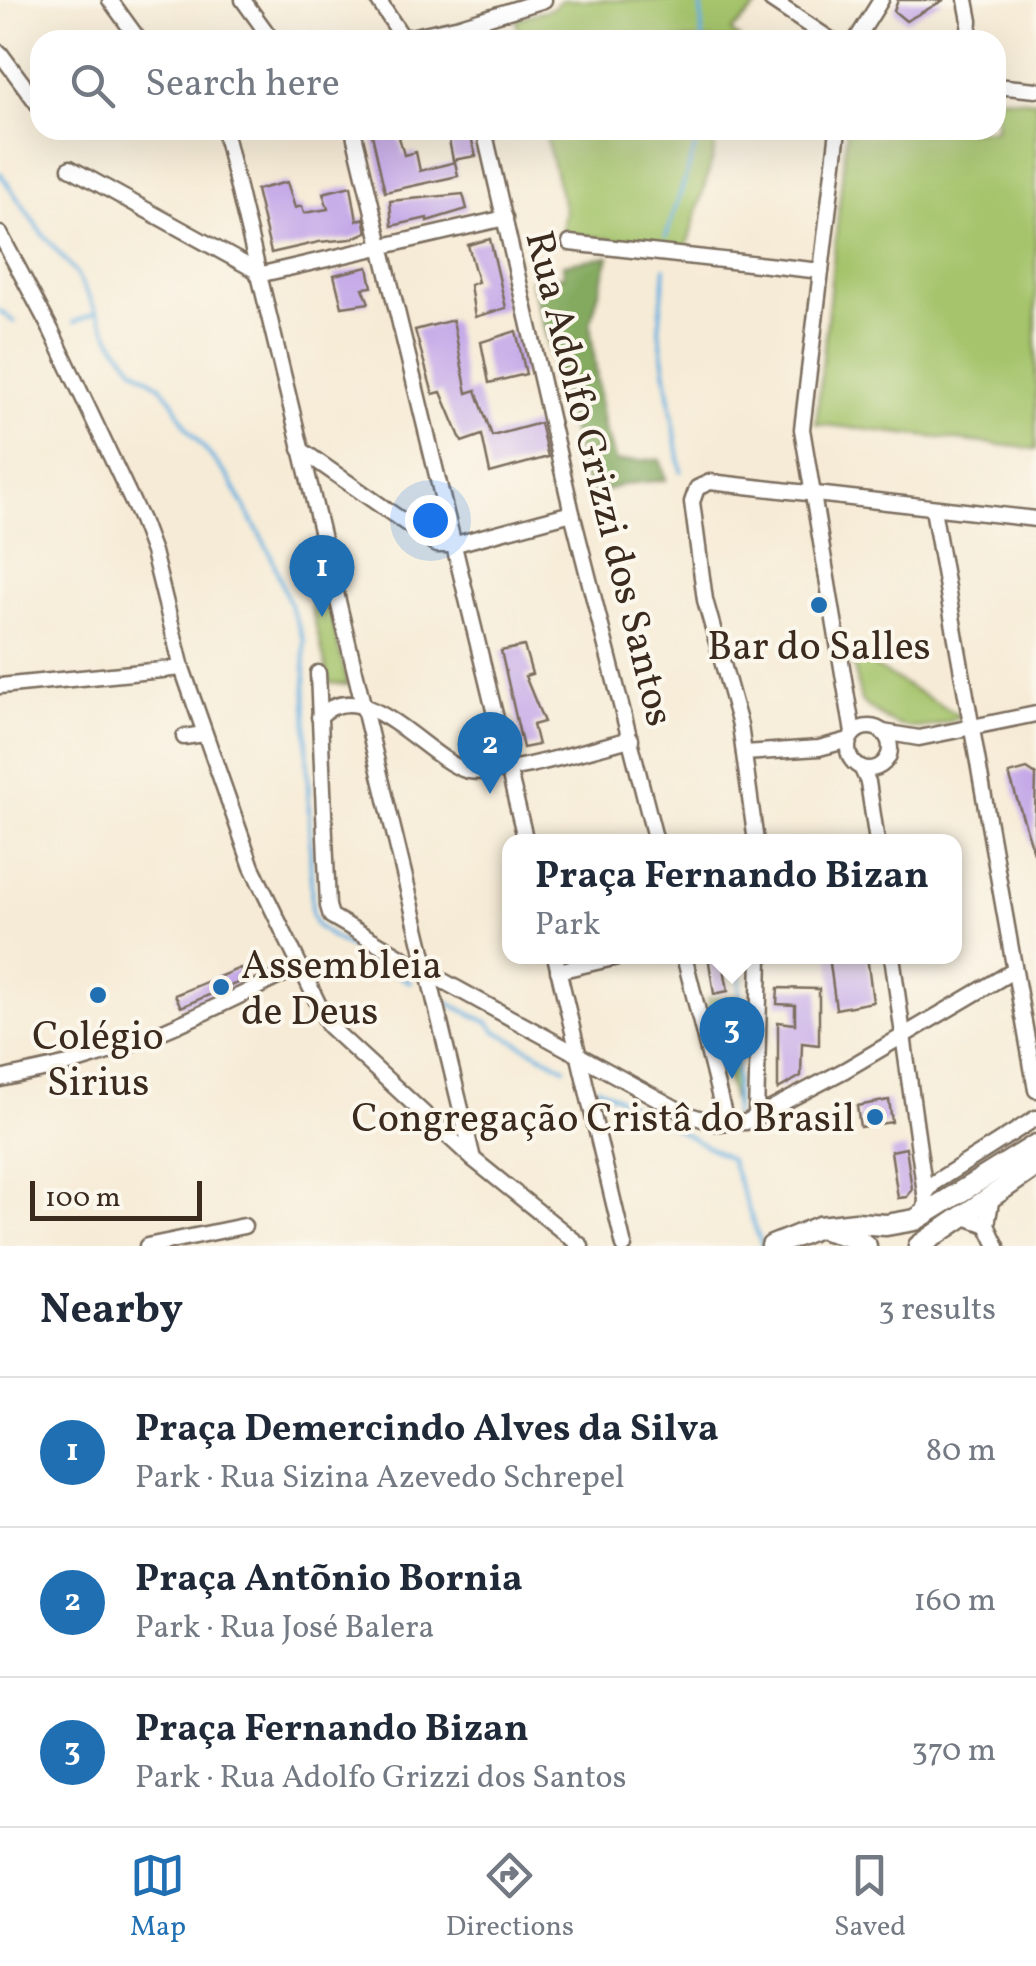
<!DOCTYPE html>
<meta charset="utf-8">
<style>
:root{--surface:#fff;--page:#f2f2f3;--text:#1f2937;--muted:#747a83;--line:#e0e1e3;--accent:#1f6fb2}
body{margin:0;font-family:Vollkorn,serif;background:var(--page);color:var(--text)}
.scale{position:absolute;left:30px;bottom:25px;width:172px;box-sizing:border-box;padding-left:10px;border:5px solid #3b2a1e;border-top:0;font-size:28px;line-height:35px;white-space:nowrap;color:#3b2a1e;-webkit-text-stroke:8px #fbf7ec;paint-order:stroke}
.you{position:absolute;left:430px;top:520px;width:35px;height:35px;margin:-25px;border:8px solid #fff;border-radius:50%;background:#1a73e8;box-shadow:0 0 0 15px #1a73e833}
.badge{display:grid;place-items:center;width:65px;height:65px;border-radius:50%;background:var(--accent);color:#fff;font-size:32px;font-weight:700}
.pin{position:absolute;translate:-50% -82px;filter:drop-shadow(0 2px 5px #0008)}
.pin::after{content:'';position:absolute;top:52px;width:35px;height:30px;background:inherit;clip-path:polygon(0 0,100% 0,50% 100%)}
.popup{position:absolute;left:502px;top:834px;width:460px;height:130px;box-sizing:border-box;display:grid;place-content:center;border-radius:20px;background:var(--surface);filter:drop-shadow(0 2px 8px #0005);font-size:32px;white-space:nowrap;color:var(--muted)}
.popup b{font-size:38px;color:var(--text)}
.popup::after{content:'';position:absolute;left:50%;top:100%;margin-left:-20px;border:20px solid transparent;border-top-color:var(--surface)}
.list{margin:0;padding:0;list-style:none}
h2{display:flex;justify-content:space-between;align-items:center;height:130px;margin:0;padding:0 40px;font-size:42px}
h2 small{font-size:32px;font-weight:400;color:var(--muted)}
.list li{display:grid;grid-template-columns:65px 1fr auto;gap:30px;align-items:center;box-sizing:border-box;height:150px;padding:0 40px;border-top:2px solid var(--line)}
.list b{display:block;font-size:38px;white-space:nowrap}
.list p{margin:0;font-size:32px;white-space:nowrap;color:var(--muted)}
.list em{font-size:32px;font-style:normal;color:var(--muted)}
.icon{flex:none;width:55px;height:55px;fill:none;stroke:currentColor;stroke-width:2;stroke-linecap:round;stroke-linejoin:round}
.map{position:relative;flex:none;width:1036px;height:1246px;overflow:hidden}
.search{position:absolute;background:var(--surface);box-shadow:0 10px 40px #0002;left:30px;right:30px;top:30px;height:110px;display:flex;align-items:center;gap:25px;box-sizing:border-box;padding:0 35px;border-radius:30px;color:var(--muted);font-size:38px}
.sheet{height:580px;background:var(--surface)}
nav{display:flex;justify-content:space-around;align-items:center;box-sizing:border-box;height:140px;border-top:2px solid var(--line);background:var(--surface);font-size:28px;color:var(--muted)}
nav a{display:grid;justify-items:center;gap:5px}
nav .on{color:var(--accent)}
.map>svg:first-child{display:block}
.green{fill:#a5c46c;stroke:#707745;stroke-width:2.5}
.forest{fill:#84aa60;stroke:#606a3f;stroke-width:2.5}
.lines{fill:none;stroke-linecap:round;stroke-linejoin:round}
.stream{stroke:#69b1e0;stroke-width:4}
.building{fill:#c4a8e8}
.minor-casing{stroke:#7c6e5e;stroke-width:19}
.primary-casing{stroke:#7c6e5e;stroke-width:25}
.minor{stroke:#fff;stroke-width:14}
.primary{stroke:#fff;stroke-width:20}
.poi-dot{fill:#1f6fb2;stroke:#fbf7ec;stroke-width:4}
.labels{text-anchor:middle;stroke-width:8;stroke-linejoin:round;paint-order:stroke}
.street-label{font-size:40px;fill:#3b2a1e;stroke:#fbf7ec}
.poi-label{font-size:40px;fill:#3b2a1e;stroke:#fbf7ec}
</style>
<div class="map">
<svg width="1036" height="1246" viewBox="0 0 1036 1246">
<rect width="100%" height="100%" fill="#fbf7ec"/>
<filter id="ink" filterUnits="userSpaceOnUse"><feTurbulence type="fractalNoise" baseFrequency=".01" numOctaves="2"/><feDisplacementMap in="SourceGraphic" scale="20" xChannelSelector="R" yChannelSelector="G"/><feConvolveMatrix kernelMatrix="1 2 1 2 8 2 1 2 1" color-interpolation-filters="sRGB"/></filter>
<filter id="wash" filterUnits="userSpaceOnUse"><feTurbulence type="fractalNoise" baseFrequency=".0048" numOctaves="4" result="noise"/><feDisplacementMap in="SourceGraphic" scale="40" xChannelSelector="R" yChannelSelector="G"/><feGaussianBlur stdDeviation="2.25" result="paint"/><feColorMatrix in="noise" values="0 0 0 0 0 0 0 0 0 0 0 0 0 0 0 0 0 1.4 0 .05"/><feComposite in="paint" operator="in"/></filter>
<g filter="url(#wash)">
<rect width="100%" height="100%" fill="#f6ebd6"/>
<g class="green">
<path d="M561,0h188l9,6 -27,26 10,8h-220l-5,-21 37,-11z"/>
<path d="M996,97l40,4v348l-220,-25 31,-294h149z"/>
<path d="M544,130h173l-4,27 -27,92 -124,-16 3,-22z"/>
<path d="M317,561l31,124 -18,-2 -18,-72 -5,-41z"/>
<path d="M851,653l110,64c-46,17 -61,16 -100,-16z"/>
<path d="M740,996l-5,113 -28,-111z"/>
</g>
<path class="forest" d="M609,256l-19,68 13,101 13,37 44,-3 6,21 -41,4 -29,10 -10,-11 -55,-203 33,-4 -1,-12z"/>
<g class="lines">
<g class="stream">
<path d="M701,0l1,40"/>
<path d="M0,173l41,59 34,40 37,68 21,27 28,20 12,14 14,27 41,49 42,76 34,88 8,273 5,12 12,9 81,47"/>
<path d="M666,237l35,-107"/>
<path d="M665,268l-6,62 22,141"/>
<path d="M0,311l14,11"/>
<path d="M74,322l23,-10"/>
<path d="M440,999l49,24 7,8 69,37"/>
<path d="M598,1087l132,72 32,87"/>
<path d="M734,1116l7,-160"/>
</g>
</g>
<g id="blocks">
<g class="building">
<path d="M898,0h46l-38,21 -12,-10z"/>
<path d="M371,130h26l7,25 12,-3 4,19 35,-9 3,14 -73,16z"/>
<path d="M447,130h22l7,26 -23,4z"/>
<path d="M287,182l8,26 7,-2 2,7 24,-4 -5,-16 28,-7 6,35 7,-3 3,14 -16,7 -32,3 -48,11 -15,-63z"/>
<path d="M463,194l4,15 -40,12v-3l-35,8 -2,-25z"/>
<path d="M490,239l16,69 -31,9 -5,-32 8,-3 -10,-37z"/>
<path d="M368,267l4,20 -9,1 6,15 -27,4 -8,-32z"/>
<path d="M453,320l14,73 9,-3 16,46 48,-13 8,34 -58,16 -8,-38 -20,7 -21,-50 -8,2 -18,-64z"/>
<path d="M516,331l10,43 -37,9 -8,-41z"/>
<path d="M524,646l8,28 -7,2 19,46 -11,3 5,20 -15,3 -22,-97z"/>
<path d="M1027,769l9,6 -2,78 -25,-79z"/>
<path d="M708,956h14l6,35 -14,3z"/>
<path d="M829,956h38l6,46 -37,7z"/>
<path d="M240,968l7,11 -66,28 -6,-12z"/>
<path d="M778,988l41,1v56l-17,-2 -1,33 -23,13v-67l17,2v-19l-18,-1z"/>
<path d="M889,1100l3,22 -32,5 -3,-21z"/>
<path d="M906,1148l6,41 -5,8 -9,1 -7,-47z"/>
</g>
</g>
</g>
<g filter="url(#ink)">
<use href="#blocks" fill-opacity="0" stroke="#7c6e5e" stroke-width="2.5"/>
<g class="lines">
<g class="minor-casing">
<g id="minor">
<path d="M110,0l29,40"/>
<path d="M243,0l29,40"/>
<path d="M378,0l25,38"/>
<path d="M771,0l60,40"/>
<path d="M966,0l4,21 -2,19"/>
<path d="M396,40l64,-14 84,-26"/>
<path d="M856,40l25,-40"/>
<path d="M0,53l40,54"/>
<path d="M996,86l40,4"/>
<path d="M224,130l249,1029"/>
<path d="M353,130l173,712"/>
<path d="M484,130l88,383 84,329"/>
<path d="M838,130l-36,299 51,304"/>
<path d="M70,168l187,103"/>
<path d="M0,234l51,96 90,190 12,32 29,116 70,199 77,159 144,133 108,87"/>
<path d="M570,243l251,28"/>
<path d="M258,275l247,-57"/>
<path d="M300,449l137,96h15l120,-32"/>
<path d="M933,509l103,581"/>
<path d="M318,673l10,233 3,10 103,60 252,138 29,9 31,-1 99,-52 168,-99"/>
<path d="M0,686l182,-18"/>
<path d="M319,717c44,-45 105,39 146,53 30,10 131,-23 166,-31"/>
<circle cx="869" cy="748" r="21"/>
<path d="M883,732l36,6 117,-24"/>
<path d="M184,737l20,-3"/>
<path d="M744,753l75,-5 30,-8"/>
<path d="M861,767l7,15 9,60"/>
<path d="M756,842l-16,-117 -35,-125 -13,-98 5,-14 13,-6 326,37"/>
<path d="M555,956l69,290"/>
<path d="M684,956l42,166"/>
<path d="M892,956l34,244 -2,16"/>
<path d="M558,971l64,-15"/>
<path d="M0,1079c25,-6 51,-10 76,-17 77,-21 151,-61 223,-95"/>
<path d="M756,1117l4,-161"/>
<path d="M925,1194l10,-12 101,-64"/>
<path d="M962,1216l25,9 5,-29"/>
<path d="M987,1225l10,21"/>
<path d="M147,1246l97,-20"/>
</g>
</g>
<g class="primary-casing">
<g id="primary">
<path d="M827,1230l28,8 11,8"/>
<path d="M772,1246l47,-19 37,-4 30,2 29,-5 121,-75"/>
<path d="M919,1246l117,-80"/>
</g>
</g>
<use href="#minor" class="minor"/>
<use href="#primary" class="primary"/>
</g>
</g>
<g class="poi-dot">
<circle cx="819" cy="605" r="10"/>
<circle cx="221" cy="987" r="10"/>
<circle cx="98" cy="995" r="10"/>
<circle cx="875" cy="1117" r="10"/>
</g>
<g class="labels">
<g class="street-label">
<text transform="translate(601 478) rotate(76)" y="14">Rua Adolfo Grizzi dos Santos</text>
</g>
<g class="poi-label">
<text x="819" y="659">Bar do Salles</text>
<text x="241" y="978" text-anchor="start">Assembleia<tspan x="241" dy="46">de Deus</tspan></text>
<text x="98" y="1049">Colégio<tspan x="98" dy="46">Sirius</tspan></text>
<text x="855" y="1131" text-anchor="end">Congregação Cristâ do Brasil</text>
</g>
</g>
</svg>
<div class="scale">100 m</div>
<div class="you"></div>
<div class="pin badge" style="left:322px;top:617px">1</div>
<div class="pin badge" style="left:490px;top:794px">2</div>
<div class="pin badge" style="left:732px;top:1079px">3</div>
<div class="popup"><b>Praça Fernando Bizan</b>Park</div>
<div class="search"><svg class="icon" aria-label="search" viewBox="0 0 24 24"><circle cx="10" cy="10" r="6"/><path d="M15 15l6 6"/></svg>Search here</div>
</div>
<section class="sheet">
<h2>Nearby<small>3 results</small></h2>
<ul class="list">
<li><span class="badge">1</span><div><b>Praça Demercindo Alves da Silva</b><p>Park · Rua Sizina Azevedo Schrepel</p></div><em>80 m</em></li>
<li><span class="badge">2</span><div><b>Praça Antõnio Bornia</b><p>Park · Rua José Balera</p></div><em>160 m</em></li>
<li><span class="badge">3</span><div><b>Praça Fernando Bizan</b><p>Park · Rua Adolfo Grizzi dos Santos</p></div><em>370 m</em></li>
</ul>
</section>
<nav>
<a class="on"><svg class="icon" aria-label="map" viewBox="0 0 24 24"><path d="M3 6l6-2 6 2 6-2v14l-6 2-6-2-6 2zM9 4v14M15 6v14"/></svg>Map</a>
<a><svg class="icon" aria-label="directions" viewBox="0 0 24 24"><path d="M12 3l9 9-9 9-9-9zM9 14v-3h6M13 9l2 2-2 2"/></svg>Directions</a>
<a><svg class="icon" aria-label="saved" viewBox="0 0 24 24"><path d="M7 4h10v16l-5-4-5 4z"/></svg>Saved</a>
</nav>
